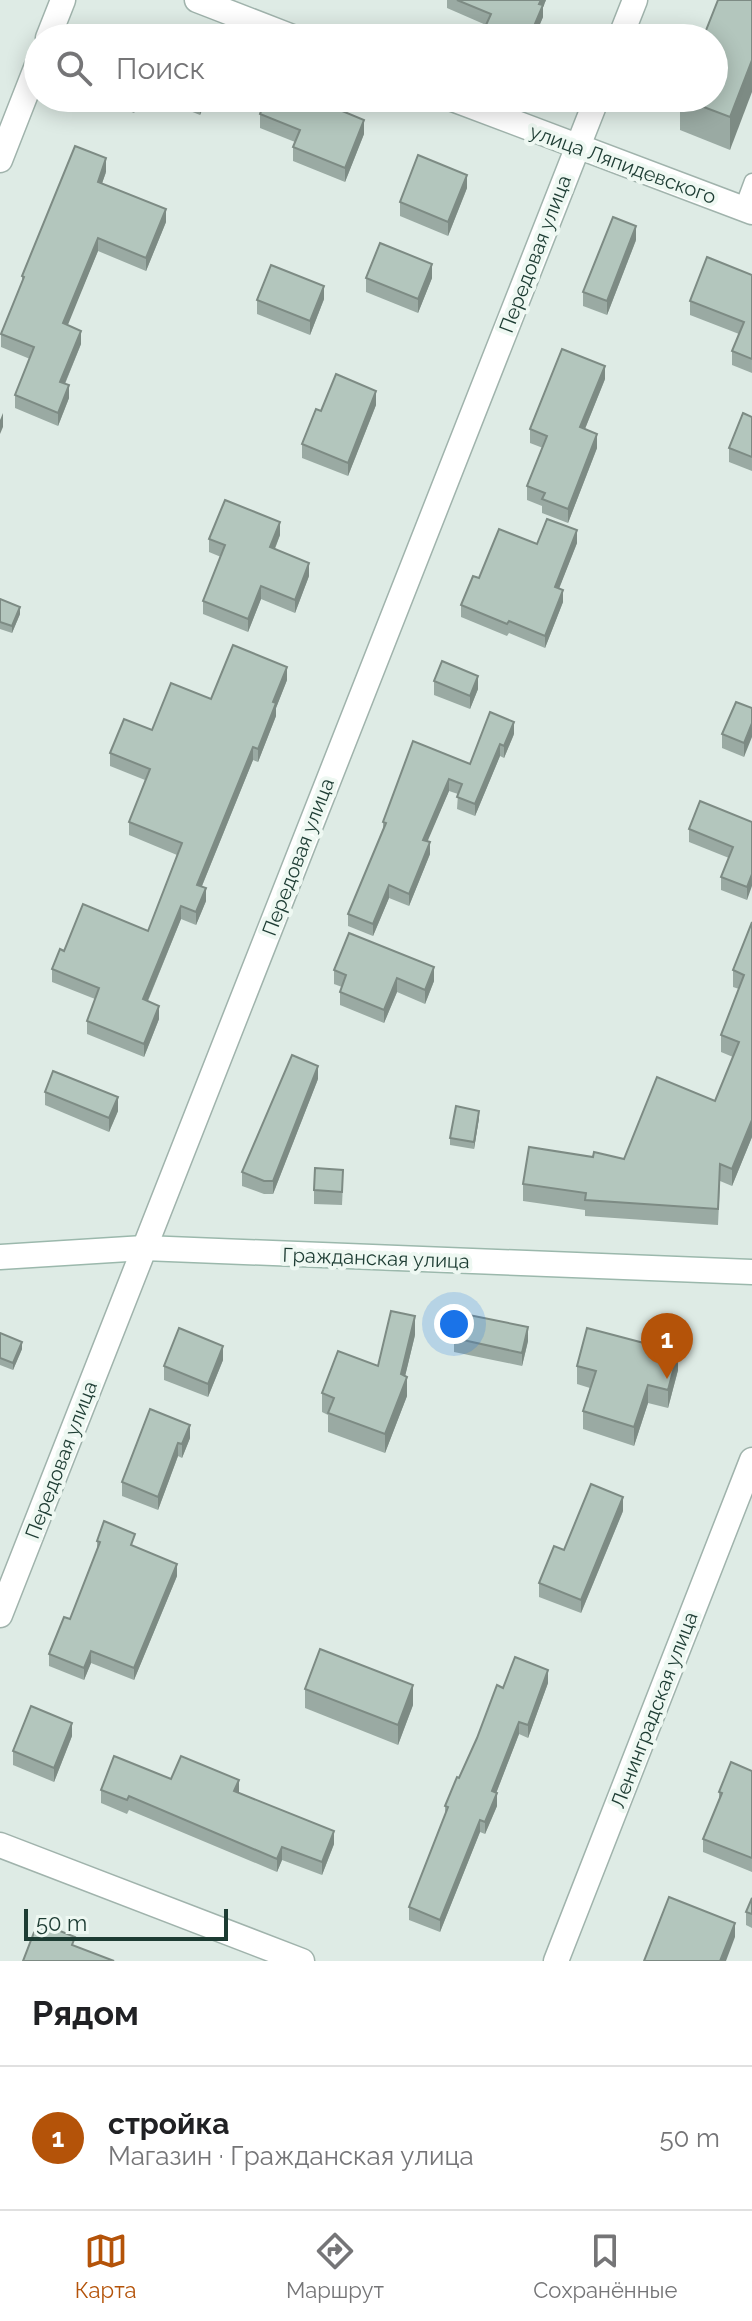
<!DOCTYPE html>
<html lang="ru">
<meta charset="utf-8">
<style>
:root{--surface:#fff;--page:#f6f6f6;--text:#202124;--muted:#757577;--line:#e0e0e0;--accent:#b45309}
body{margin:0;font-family:Raleway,sans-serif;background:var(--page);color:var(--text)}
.scale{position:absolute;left:24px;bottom:20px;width:204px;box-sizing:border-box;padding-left:8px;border:4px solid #1d3c33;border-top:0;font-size:22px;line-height:28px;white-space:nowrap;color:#1d3c33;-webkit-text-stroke:6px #eef8f2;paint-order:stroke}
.you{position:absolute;left:454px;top:1324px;width:28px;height:28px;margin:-20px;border:6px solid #fff;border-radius:50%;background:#1a73e8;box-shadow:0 0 0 12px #1a73e833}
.badge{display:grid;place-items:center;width:52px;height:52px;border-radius:50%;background:var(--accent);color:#fff;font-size:26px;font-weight:700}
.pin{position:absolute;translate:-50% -66px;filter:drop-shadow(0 2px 4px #0008)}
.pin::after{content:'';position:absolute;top:42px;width:28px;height:24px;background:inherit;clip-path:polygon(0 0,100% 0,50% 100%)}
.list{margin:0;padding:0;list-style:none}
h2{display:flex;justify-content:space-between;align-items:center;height:104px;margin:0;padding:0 32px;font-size:34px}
h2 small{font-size:26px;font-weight:400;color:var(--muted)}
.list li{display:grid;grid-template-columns:52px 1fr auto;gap:24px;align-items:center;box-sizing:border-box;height:144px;padding:0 32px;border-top:2px solid var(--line)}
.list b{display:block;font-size:30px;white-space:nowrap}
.list p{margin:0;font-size:26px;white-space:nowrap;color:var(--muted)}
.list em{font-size:26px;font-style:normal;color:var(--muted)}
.icon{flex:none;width:44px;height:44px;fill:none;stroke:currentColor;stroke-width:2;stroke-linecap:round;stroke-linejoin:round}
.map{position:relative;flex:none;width:752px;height:1961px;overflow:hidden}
.search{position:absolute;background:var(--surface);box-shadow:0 4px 20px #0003;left:24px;right:24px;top:24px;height:88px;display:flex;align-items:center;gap:20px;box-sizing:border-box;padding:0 28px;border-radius:44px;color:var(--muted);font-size:30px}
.sheet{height:248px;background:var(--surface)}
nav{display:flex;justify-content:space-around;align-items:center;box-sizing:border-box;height:112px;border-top:2px solid var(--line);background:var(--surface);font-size:22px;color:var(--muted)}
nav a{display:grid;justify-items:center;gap:4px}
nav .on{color:var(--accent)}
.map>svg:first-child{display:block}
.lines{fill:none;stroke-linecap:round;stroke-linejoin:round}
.service-casing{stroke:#a0b3ac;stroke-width:17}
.minor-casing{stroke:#a0b3ac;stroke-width:27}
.tertiary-casing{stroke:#a0b3ac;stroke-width:27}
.secondary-casing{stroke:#9bb8ac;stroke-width:27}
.service{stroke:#fff;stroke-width:14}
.minor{stroke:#fff;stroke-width:24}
.tertiary{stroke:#fff;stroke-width:24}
.secondary{stroke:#fff;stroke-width:24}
.wall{fill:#9aaaa3}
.shaded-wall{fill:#7d8b84}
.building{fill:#b3c6bd;stroke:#7d8b84;stroke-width:2}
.labels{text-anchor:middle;stroke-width:8;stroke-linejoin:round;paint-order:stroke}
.street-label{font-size:20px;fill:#1d3c33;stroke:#eef8f2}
</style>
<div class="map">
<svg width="752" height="1961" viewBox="0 0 752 1961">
<rect width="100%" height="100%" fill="#deebe5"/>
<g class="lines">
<g class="service-casing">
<path id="service" d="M742,208l10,-27"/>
</g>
<g class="minor-casing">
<g id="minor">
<path d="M197,0l98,38"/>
<path d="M48,38l15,-38"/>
<path d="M620,38l15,-38"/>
<path d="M450,98l302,114"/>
<path d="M0,160l38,-97"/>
<path d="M0,1615l597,-1517"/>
<path d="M0,1845l302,116"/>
</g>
</g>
<g class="tertiary-casing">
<path id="tertiary" d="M556,1961l196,-501"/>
</g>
<g class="secondary-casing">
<path id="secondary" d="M0,1257l144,-9 608,24"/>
</g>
<use href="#service" class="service"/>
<use href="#minor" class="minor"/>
<use href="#tertiary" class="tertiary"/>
<use href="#secondary" class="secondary"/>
</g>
<g class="wall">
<path d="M447,0h99l-3,7v10l-9,21 -48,-1v-12l-39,-17z"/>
<path d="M752,0l-22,150 -50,-20v-32z"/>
<path d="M97,98h43l-6,15z"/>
<path d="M180,98h27l-7,17 -20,-8z"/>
<path d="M260,114l104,20 -19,48 -52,-21v-14l2,-5 -35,-14z"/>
<path d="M106,172l-4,11 64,39 -20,49 -48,-20 -31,74 14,19 -16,40 4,14 -11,28 -43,-18v-13l15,-36 -29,-12v-13l21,-51v-7z"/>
<path d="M467,188l-19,48 -48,-20v-14z"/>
<path d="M636,240l-29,75 -24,-9v-14z"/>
<path d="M752,275v98l-20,-8v-14l7,-17 -49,-19v-14z"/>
<path d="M366,278h66l-14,35 -52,-21z"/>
<path d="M324,299l-14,36 -53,-21v-14z"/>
<path d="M605,379l-20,50 12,19 -29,75 -26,-10v-7l-15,-6v-14l16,-38 -13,-5v-14z"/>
<path d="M376,405l-28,71 -46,-18v-14l19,-33z"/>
<path d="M752,417v54l-23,-9v-14z"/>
<path d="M280,535l-5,14 34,27 -14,37 -34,-14 -13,33 -45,-18v-13l18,-44 -12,-5v-13z"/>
<path d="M577,543l-18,45 4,14 -18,46 -36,-15 -2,3 -46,-19v-12l18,-27 58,-34z"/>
<path d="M0,599l20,15 -8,19 -12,-4z"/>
<path d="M287,680l-11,28v8l-18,46 -5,-2 -51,126 4,15 -10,24 -15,-6 -33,82 11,18 -15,38 -57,-23v-13l8,-22 -43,-17v-13l12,-18 84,-20 29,-76 -48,-20v-13l16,-42 -35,-14v-13l101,-54z"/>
<path d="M434,681l44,8 -8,20 -36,-14z"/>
<path d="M752,708l-8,49 -22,-9v-14z"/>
<path d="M514,734l-10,24 -4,-2 -25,60 -18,-7 1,-15 -9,-3 -22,50 3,13 -21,52 -20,-8 -16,38 -25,-10v-12l35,-85v-7z"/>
<path d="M752,822l-5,78 -26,-10v-13l8,-19 -40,-16v-13z"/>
<path d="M752,922v215l-20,49 -12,-5 -2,44 -133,-9v-6l-62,-9v-17l70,-27 31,2 91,-58 18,-44 -12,-5v-17l18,-46 -6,-2v-17z"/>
<path d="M334,970l100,11 -9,23 -28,-12 -13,31 -44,-18v-13l2,-5 -8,-3z"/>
<path d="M318,1079l-45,115h-9l-22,-8v-14z"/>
<path d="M45,1092l73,19 -9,21 -64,-27z"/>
<path d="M479,1118l-5,31 -24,-4v-7z"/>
<path d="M343,1183l-1,22 -28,-1v-14z"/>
<path d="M0,1333l22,16 -9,21 -13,-5z"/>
<path d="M415,1335l-10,41 2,20 -22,57 -57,-21v-17l-6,-3v-19l56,-27z"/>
<path d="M454,1338l74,3 -6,25 -68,-14z"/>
<path d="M223,1360l-15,37 -44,-17v-14z"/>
<path d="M577,1366l101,4 -10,38 -20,-5 -14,43 -51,-17v-18l7,-23 -13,-4z"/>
<path d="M150,1409l40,29 -8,20 -4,-2 -20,54 -36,-14v-14z"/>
<path d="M623,1511l-42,102 -42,-16v-14l25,-33z"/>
<path d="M97,1541l38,6 42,29 -43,104 -43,-17 -7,17 -35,-14v-12l21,-35 27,-69z"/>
<path d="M548,1683l-20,55 -9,-4 -23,59 1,13 -12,28 -5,-2 -40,100 -31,-12v-13l36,-93v-8l32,-68 26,-50z"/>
<path d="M305,1689l108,16 -15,40 -93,-37z"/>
<path d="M72,1736l-18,46 -41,-17v-14z"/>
<path d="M752,1771v101l-49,-20v-13l16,-40v-7z"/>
<path d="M171,1779l68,14 95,51 -12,31 -40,-15 -5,12 -148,-62 -2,4 -26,-11v-13z"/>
<path d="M752,1898v30l-6,-3v-13z"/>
</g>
<g class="shaded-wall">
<path d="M541,0h5l-3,7v10l-9,21h-5z"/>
<path d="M752,60v32l-22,58v-33z"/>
<path d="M135,98h5l-6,15z"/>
<path d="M201,98h6l-7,17v-14z"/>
<path d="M364,120v14l-19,48v-14z"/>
<path d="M106,158v14l-8,23v-13z"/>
<path d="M467,175v13l-19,48v-14z"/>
<path d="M166,209v13l-20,49v-13z"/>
<path d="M636,226v14l-29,75v-14z"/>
<path d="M98,238v13l-35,86v-14z"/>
<path d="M432,264v14l-14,35v-14z"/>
<path d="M324,286v13l-14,36v-14z"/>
<path d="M81,331v13l-21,51v-13z"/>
<path d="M605,366v13l-25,62v-14z"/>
<path d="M69,385v13l-11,28v-13z"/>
<path d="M376,391v14l-28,71v-13z"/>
<path d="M3,413v14l-3,7v-14z"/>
<path d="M597,434v14l-29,75v-14z"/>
<path d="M280,522v13l-10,25v-13z"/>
<path d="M577,530v13l-22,56v-12z"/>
<path d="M309,563v13l-14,37v-13z"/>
<path d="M261,586v13l-13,33v-13z"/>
<path d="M563,590v12l-18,46v-12z"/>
<path d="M20,607v7l-8,19v-7z"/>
<path d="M287,667v13l-11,28v8l-18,46v-13l15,-47z"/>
<path d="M478,676v13l-8,20v-13z"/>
<path d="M514,722v12l-10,24v-12z"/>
<path d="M752,723v14l-8,20v-14z"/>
<path d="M500,744v12l-25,60v-12z"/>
<path d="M253,747v13l-56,138v-13z"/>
<path d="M449,779v12l-26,61v-12z"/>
<path d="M430,842v12l-21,52v-12z"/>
<path d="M752,874v12l-5,14v-13z"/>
<path d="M389,885v13l-16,38v-12z"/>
<path d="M206,888v13l-10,24v-13z"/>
<path d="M181,906v13l-38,93v-13z"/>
<path d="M434,967v14l-9,23v-14z"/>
<path d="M397,978v14l-13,31v-13z"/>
<path d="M159,1006v13l-15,38v-13z"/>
<path d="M318,1066v13l-45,115v-13z"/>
<path d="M118,1097v14l-9,21v-14z"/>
<path d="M479,1111v7l-5,31v-7z"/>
<path d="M752,1120v17l-20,49v-17z"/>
<path d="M415,1316v19l-14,58 6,-16v19l-22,57v-19z"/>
<path d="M528,1327v14l-6,25v-13z"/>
<path d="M22,1342v7l-9,21v-7z"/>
<path d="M223,1346v14l-15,37v-13z"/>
<path d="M678,1352v18l-10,38v-18z"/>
<path d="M648,1385v18l-14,43v-19z"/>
<path d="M190,1425v13l-8,20v-14z"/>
<path d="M178,1443v13l-20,54v-13z"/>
<path d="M623,1497v14l-42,102v-13z"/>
<path d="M177,1564v12l-43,104v-12z"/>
<path d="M91,1651v12l-7,17v-12z"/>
<path d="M548,1670v13l-20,55v-13z"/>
<path d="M413,1685v20l-15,40v-20z"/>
<path d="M519,1722v12l-27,70v-13z"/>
<path d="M72,1723v13l-18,46v-14z"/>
<path d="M239,1780v13l-5,-2z"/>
<path d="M497,1793v13l-12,28v-12z"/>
<path d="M480,1820v12l-40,100v-12z"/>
<path d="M334,1831v13l-12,31v-13z"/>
<path d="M282,1847v13l-5,12v-13z"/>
<path d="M735,1923v14l-9,24h-6z"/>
</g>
<g class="building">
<path d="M457,0h84l-2,4 4,1 -14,33h-11l-32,-13 5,-11z"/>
<path d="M718,0h34v60l-22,57 -50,-19h34v-60h-11z"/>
<path d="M266,98h45l53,22 -19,48 -52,-21 7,-17 -40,-16z"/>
<path d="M75,146l31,12 -8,24 68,27 -20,49 -48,-20 -35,85 18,8 -21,51 9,3 -11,28 -43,-18 19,-48 -33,-13 23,-57 -2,-1z"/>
<path d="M418,155l49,20 -19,47 -48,-20z"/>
<path d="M613,217l23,9 -29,75 -24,-9z"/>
<path d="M380,243l52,21 -14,35 -52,-21z"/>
<path d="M707,257l45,18v84l-20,-8 12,-29 -54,-21z"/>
<path d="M271,265l53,21 -14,35 -53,-21z"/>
<path d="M562,349l43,17 -25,61 17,7 -29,75 -26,-10 3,-6 -18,-7 20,-50 -17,-7z"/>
<path d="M336,374l40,17 -28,72 -46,-19 14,-35 5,2z"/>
<path d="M743,413l9,4v40l-23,-9z"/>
<path d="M225,500l55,22 -10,25 39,16 -14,37 -34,-14 -13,33 -45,-18 22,-56 -16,-6z"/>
<path d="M547,519l30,11 -22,57 8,3 -18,46 -36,-15 -2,3 -46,-19 12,-29 6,2 20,-49 38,15z"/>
<path d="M0,599l20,8 -8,19 -12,-4z"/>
<path d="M233,645l54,22 -14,35 3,1 -18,46 -5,-2 -56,138 9,3 -10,24 -15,-6 -38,93 16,7 -15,38 -57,-23 12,-33 -47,-19 8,-20 4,2 19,-47 65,27 34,-88 -53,-21 21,-53 -40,-16 14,-34 28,11 19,-47 40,16z"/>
<path d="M442,661l36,15 -8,20 -36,-15z"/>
<path d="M736,702l16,6v15l-8,20 -22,-9z"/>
<path d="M490,712l24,10 -10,24 -4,-2 -25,60 -18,-7 5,-13 -13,-5 -26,61 7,2 -21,52 -20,-9 -16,39 -25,-10 38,-91 -3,-1 30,-81 57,23z"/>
<path d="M700,801l52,21v52l-5,13 -26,-10 12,-30 -44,-18z"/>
<path d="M752,922v198l-20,49 -12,-5 -2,45 -133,-9 1,-7 -63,-9 6,-37 64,10 1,-5 30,7 33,-82 58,24 24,-59 -18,-7 23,-60 -11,-5z"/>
<path d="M349,933l85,34 -9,23 -28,-12 -13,32 -44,-18 6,-17 -12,-5z"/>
<path d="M292,1055l26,11 -45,115h-9l-22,-9z"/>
<path d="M53,1071l65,26 -9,21 -64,-26z"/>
<path d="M456,1106l23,5 -5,31 -24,-4z"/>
<path d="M315,1168l28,2 -1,22 -28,-2z"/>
<path d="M391,1311l24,5 -14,58 6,3 -22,57 -57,-21 6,-15 -12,-5 16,-42 40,15z"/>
<path d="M459,1313l69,14 -6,26 -68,-15z"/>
<path d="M179,1328l44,18 -15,38 -44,-18z"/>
<path d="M587,1328l91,24 -10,38 -20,-5 -14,42 -51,-16 13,-40 -19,-5z"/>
<path d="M0,1333l22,9 -9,21 -13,-5z"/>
<path d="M150,1409l40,16 -8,19 -4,-1 -20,54 -36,-15z"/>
<path d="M591,1484l32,13 -42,103 -42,-17 15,-37 10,4z"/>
<path d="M104,1521l31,13 -4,11 46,19 -43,104 -43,-17 -7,17 -35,-14 15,-37 6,2 30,-77 -3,-1z"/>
<path d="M320,1649l93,36 -15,40 -93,-36z"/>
<path d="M515,1657l33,13 -20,55 -9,-3 -27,69 5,2 -12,29 -5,-2 -40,100 -31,-13 39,-100 -3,-1 12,-29 2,1 18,-40 20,-53 6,3z"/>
<path d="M31,1706l41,17 -18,45 -41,-17z"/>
<path d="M114,1756l57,23 10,-23 58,24 -5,11 100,40 -12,31 -40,-15 -5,12 -148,-63 -2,4 -26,-10z"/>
<path d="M731,1762l21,9v87l-49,-19 19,-46 -3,-1z"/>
<path d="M669,1897l66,26 -15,38h-76z"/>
<path d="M752,1898v16l-6,-2z"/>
<path d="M38,1922l37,15 -3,8 42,16h-91z"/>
</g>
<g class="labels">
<g class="street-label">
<text transform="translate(623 164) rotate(20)" y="7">улица Ляпидевского</text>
<text transform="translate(535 254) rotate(-69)" y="7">Передовая улица</text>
<text transform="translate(298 857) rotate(-69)" y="7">Передовая улица</text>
<text transform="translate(376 1258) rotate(2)" y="7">Гражданская улица</text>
<text transform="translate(61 1460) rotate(-69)" y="7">Передовая улица</text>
<text transform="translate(654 1710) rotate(-69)" y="7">Ленинградская улица</text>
</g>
</g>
</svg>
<div class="scale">50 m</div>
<div class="you"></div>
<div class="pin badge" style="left:667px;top:1379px">1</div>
<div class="search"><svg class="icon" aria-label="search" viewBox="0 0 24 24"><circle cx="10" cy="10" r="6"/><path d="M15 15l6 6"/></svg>Поиск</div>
</div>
<section class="sheet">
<h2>Рядом<small></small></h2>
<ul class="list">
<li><span class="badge">1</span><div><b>стройка</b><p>Магазин · Гражданская улица</p></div><em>50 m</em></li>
</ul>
</section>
<nav>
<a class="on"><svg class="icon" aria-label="map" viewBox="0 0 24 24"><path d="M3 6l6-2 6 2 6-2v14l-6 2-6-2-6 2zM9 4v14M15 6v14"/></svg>Карта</a>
<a><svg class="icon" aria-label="directions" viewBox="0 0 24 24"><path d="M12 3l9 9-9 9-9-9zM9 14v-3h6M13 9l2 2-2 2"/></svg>Маршрут</a>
<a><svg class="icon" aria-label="saved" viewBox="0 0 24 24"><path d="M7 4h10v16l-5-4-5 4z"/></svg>Сохранённые</a>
</nav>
